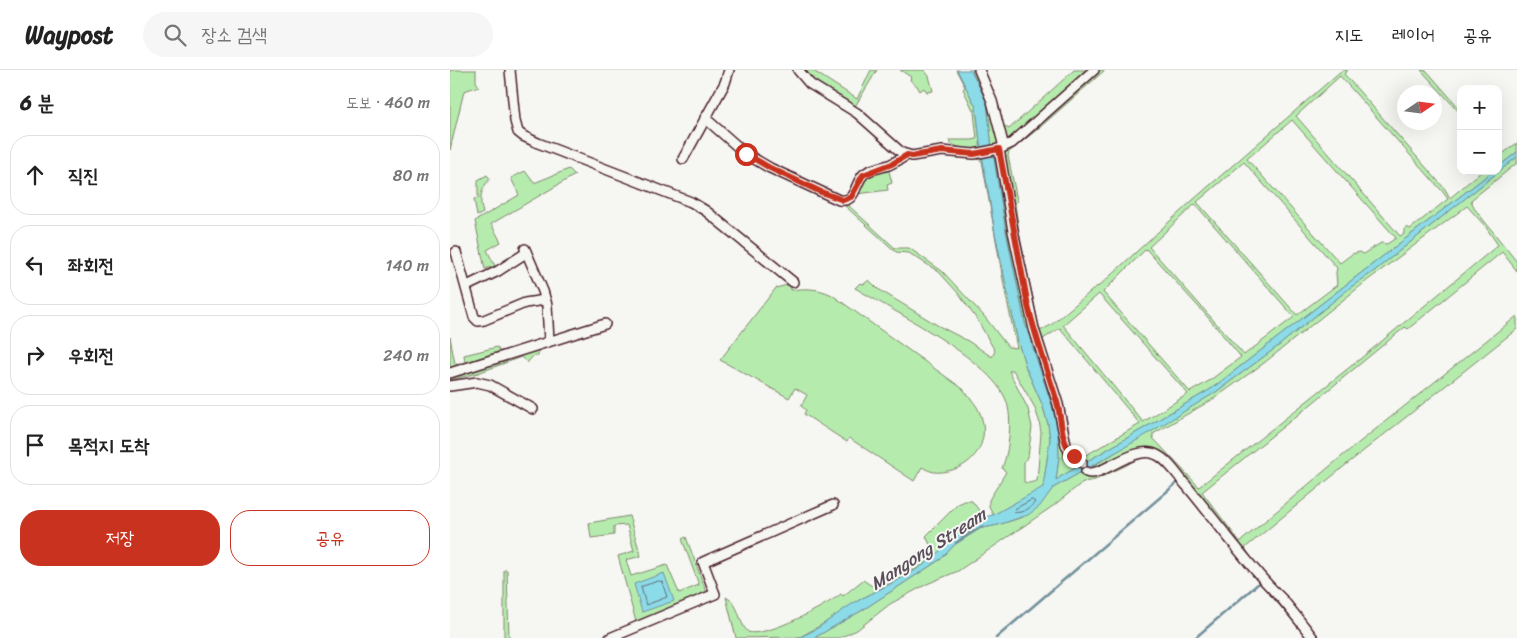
<!DOCTYPE html>
<html lang="ko">
<meta charset="utf-8">
<style>
:root{--surface:#fff;--page:#f6f6f6;--text:#222;--muted:#767676;--line:#e0e0e0;--accent:#c8321e}
body{margin:0;font-family:Sriracha,"Poor Story",sans-serif;background:var(--page);color:var(--text)}
.controls{position:absolute;right:15px;top:15px;display:grid;overflow:hidden;border-radius:10px;box-shadow:0 5px 20px #0002}
.controls button{width:45px;height:45px;display:grid;place-items:center;padding:0;border:0;border-bottom:1px solid var(--line);background:var(--surface);color:var(--text);font:25px sans-serif}
.compass{position:absolute;left:947px;top:15px;width:45px;height:45px;border-radius:50%;background:var(--surface);box-shadow:0 5px 20px #0002;rotate:77deg}
.stop{position:absolute;width:15px;height:15px;margin:-11px;border:4px solid #c8321e;border-radius:50%;background:#fff}
.stop.end{background:#c8321e;border-color:#fff;box-shadow:0 1px 5px #0008}
.list{margin:0;padding:0;list-style:none}
h2{display:flex;justify-content:space-between;align-items:center;height:65px;margin:0;padding:0 20px;font-size:21px}
h2 small{font-size:16px;font-weight:400;color:var(--muted)}
.list li{display:grid;grid-template-columns:32px 1fr auto;gap:15px;align-items:center;box-sizing:border-box;height:80px;margin:0 10px 10px;padding:0 10px;border:1px solid var(--line);border-radius:20px}
.list b{display:block;font-size:19px;white-space:nowrap}
.list em{font-size:16px;font-style:normal;color:var(--muted)}
.actions{display:flex;gap:10px;padding:15px 20px}
.actions a{flex:1;padding:11px 0;border:1px solid var(--accent);border-radius:20px;text-align:center;font-size:18px;color:var(--accent)}
.actions .main{background:var(--accent);color:#fff}
.icon{flex:none;width:28px;height:28px;fill:none;stroke:currentColor;stroke-width:2;stroke-linecap:round;stroke-linejoin:round}
.map{position:relative;flex:none;width:1067px;height:568px;overflow:hidden}
header{display:flex;align-items:center;gap:30px;box-sizing:border-box;height:70px;padding:0 25px;background:var(--surface);border-bottom:1px solid var(--line)}
header strong{font-size:24px}
nav{display:flex;gap:28px;margin-inline-start:auto;font-size:18px}
.search{width:350px;height:45px;background:var(--page);display:flex;align-items:center;gap:12px;box-sizing:border-box;padding:0 18px;border-radius:28px;color:var(--muted);font-size:19px}
main{display:flex}
aside{flex:1;background:var(--surface)}
.map>svg:first-child{display:block}
.green{fill:#b5ecae;stroke:#80866c;fill-rule:evenodd}
.water{fill:#8cdbe8;stroke:#72909c}
.lines{fill:none;stroke-linecap:round;stroke-linejoin:round}
.shore{stroke:#646a77;stroke-width:1}
.stream{stroke:#72909c;stroke-width:2.5}
.street-casing{stroke:#4a1f2b;stroke-width:12}
.street{stroke:#f6f6f2;stroke-width:9}
.route{stroke:#c8321e;stroke-width:6}
.labels{text-anchor:middle;stroke-width:4;stroke-linejoin:round;paint-order:stroke}
.water-label{font-size:18px;font-style:italic;fill:#5a4e5a;stroke:#f6f6f2}
</style>
<header>
<strong>Waypost</strong>
<div class="search"><svg class="icon" aria-label="search" viewBox="0 0 24 24"><circle cx="10" cy="10" r="6"/><path d="M15 15l6 6"/></svg>장소 검색</div>
<nav><a>지도</a><a>레이어</a><a>공유</a></nav>
</header>
<main>
<aside>
<h2>6 분<small>도보 · 460 m</small></h2>
<ul class="list">
<li><svg class="icon" aria-label="ahead" viewBox="0 0 24 24"><path d="M12 20V5M6 11l6-6 6 6"/></svg><div><b>직진</b></div><em>80 m</em></li>
<li><svg class="icon" aria-label="left" viewBox="0 0 24 24"><path d="M17 20v-9H6M10 6l-5 5 5 5"/></svg><div><b>좌회전</b></div><em>140 m</em></li>
<li><svg class="icon" aria-label="right" viewBox="0 0 24 24"><path d="M7 20v-9h11M14 6l5 5-5 5"/></svg><div><b>우회전</b></div><em>240 m</em></li>
<li><svg class="icon" aria-label="arrive" viewBox="0 0 24 24"><path d="M6 21V4h12l-3 4 3 4H6"/></svg><div><b>목적지 도착</b></div></li>
</ul>
<div class="actions"><a class="main">저장</a><a>공유</a></div>
</aside>
<div class="map">
<svg width="1067" height="568" viewBox="0 0 1067 568">
<rect width="100%" height="100%" fill="#f6f6f2"/>
<filter id="ink" filterUnits="userSpaceOnUse"><feTurbulence type="fractalNoise" baseFrequency=".02" numOctaves="2"/><feDisplacementMap in="SourceGraphic" scale="10" xChannelSelector="R" yChannelSelector="G"/><feConvolveMatrix kernelMatrix="1 2 1 2 8 2 1 2 1" color-interpolation-filters="sRGB"/></filter>
<g filter="url(#ink)">
<g class="green">
<path d="M0,0h26v12l3,4 -15,5 -14,59z"/>
<path d="M352,0h10l45,29 14,-29h6l-23,38 -38,-24z"/>
<path d="M450,0h24l5,6 4,15 -6,1 -3,-4 -4,3 -3,-5 -7,-6 1,-3z"/>
<path d="M506,0h1l19,37 5,43 -19,-1 -12,-6 -1,-3h23l5,-1 -3,-27 -11,-23 2,-2z"/>
<path d="M521,0h6l4,9 19,65 -8,4 -5,-45z"/>
<path d="M624,0h14l-77,69 -5,1 -11,-36 8,21 6,4z"/>
<path d="M645,0h10l-67,59 -29,23 -1,4 9,44 -2,4 7,48 4,14 14,65 11,-6 45,-38 3,-1 94,-86 149,-130h6l-4,4 101,115 5,9 32,-27h11l-282,218 -127,74 -12,-11 -4,-7 -9,-43 -29,-94 -29,-155 4,-5zM890,6l102,115 6,8 -38,30 -4,-2 -2,2v5l-4,2 -104,-120zM842,50l104,118 -9,6 -6,-1 -18,11 -3,-2 -8,2 -12,9 -93,-104zM794,92l93,106 -1,5 1,12 -40,30 -100,-113zM745,134l99,113 -50,38 -95,-108zM696,179l59,65 36,43 -32,24 -19,11 -87,-100zM649,224l89,100 -45,28 -80,-97zM610,258l80,96 -52,30 -7,2 -7,-5 -6,-12 -7,-37 -18,-63z"/>
<path d="M971,0h5l35,40v4z"/>
<path d="M1067,73v9l-19,15v-15l3,3z"/>
<path d="M543,83h3l16,80 -4,2 2,5 4,-1 51,209 -2,10 2,2 6,-1 9,7 -20,11 -4,4 3,-24 -1,-25 -5,-23 -28,-86 -19,-92z"/>
<path d="M532,85l13,78 23,109 8,26 16,36 6,20 2,15 -7,49 -50,27 -4,-9v-6l17,-28 -4,-4c7,-16 11,-51 4,-68 -16,-41 -113,-89 -151,-112l5,-5 4,1 5,-4 9,9 59,36 31,16 24,16 3,-6 -17,-30 -20,-28 -19,-21 -30,-19 -13,-1 -51,-46 17,-27 26,-12 4,16 -5,2 1,5 -31,4 -8,12 46,42h14l33,23 42,45 24,31 9,1 -12,-57 -23,-130 -7,-3v-1zM563,300l21,36 5,14 2,13 -4,48 -8,2 -5,-1v-20l4,-6 4,-29 -4,-18 -19,-38z"/>
<path d="M1067,87v6l-46,37 3,8 43,54v9l-15,-19 -94,77 -3,-2 -101,83 -102,82 38,50 101,-85 176,-141v13l-170,135 -102,84 11,17 61,73h-3l-158,-188 -4,1 -5,-4 -53,25 -6,-3 128,-77 61,-45 74,-60 22,-15zM1017,136l18,20 13,19 -133,110 -166,132 -46,-49v-4l62,-36 49,-35 104,-83z"/>
<path d="M119,99l6,6 -84,49 10,18 -14,8 8,16 -10,3 -10,-48 44,-26 -8,-17 14,-7 9,12z"/>
<path d="M37,105l3,4c-10,10 -11,21 -7,34l-6,3 -3,-17 4,-1v-18z"/>
<path d="M341,214v6c15,-2 27,-2 41,5l131,94c5,6 10,12 14,18 15,26 3,55 -25,63 -13,3 -18,4 -30,-3l-8,14 -65,-43 -2,4 -43,-28 2,-4 -5,-4 6,-11 -12,-7 -6,10 -69,-38 56,-72z"/>
<path d="M0,267l5,27 10,-2 -1,-7 33,-8 4,7 -51,16z"/>
<path d="M89,277l-1,9 -4,-1 -7,8 -6,-6 -43,16 -28,7v-5z"/>
<path d="M694,384l-17,11 -32,15 -12,2 -30,24 -95,65 -31,13 -37,20 -33,26 -18,8h-25l47,-27 80,-52 21,-22 11,-7 25,-5 25,-8 30,-29 30,-17z"/>
<path d="M729,412l132,156h-4l-88,-104z"/>
<path d="M515,431h7l12,16 -15,7 -33,31 -16,12 -66,36 -31,21 -23,13 -64,1 -10,-41c15,8 11,24 22,35 17,6 78,-26 93,-38l2,2 20,-16 9,6 44,-24 16,-13 -6,-13 32,-32z"/>
<path d="M179,446l12,40 -15,4 5,16 36,-11 12,28 20,-8 -17,-46 4,-2 21,57 -71,28 -18,-66 16,-5 -7,-26 -13,1v9l-23,3 -2,-15z"/>
<path d="M54,500h3l2,68h-5z"/>
</g>
<g class="water">
<path d="M507,0h14l16,33 5,45 -11,2 -5,-43z"/>
<path d="M1067,82v5l-144,115 -22,15 -74,60 -61,45 -75,46 -88,50 -13,18 -12,9 -30,10 -25,5 -11,7 -21,22 -80,52 -47,27h-17c21,-7 37,-23 55,-34 25,-14 51,-25 74,-41 22,-17 37,-43 67,-48l50,-28 7,-48 -2,-15 -6,-20 -16,-36 -8,-26 -23,-109 -13,-78 11,-2 13,78 19,92 28,86 5,23 1,25 -3,23 4,-3 151,-88 282,-218h5v-4z"/>
<path d="M214,503l10,28 -32,11 -8,-28z"/>
</g>
<g class="lines">
<g class="shore">
<path d="M582,430l3,2c-4,6 -13,12 -21,10l1,-3z"/>
<path d="M209,511l3,1 5,15 -21,8 -5,-18z"/>
</g>
<g class="stream">
<path d="M506,473l27,-17"/>
<path d="M546,568l182,-156"/>
<path d="M745,568l64,-55"/>
</g>
<g class="street-casing">
<g id="street">
<path d="M60,0l5,51 3,11 5,4 15,7 153,59 15,9 87,71"/>
<path d="M348,0l12,14 47,29 45,40 10,3 30,-5 32,3 25,-5 13,-6 82,-73"/>
<path d="M529,0l13,31 12,46"/>
<path d="M255,48l41,36 24,14 69,32c18,3 15,-17 25,-26 6,-5 18,-7 25,-9 6,-3 12,-6 18,-10"/>
<path d="M549,79l14,82 21,98 24,75 8,41 4,8 12,10"/>
<path d="M233,89l42,-76 4,-13"/>
<path d="M75,179l18,42 4,14 2,36"/>
<path d="M6,182l18,65 4,4 6,-1 41,-17 20,-3"/>
<path d="M17,216l31,-15 28,-18"/>
<path d="M0,303l155,-49"/>
<path d="M0,316l27,-4 13,3 43,24"/>
<path d="M636,402c13,8 48,-29 71,-17 11,5 21,21 29,30 24,29 46,58 70,86 8,10 17,19 26,28 11,13 21,26 31,39"/>
<path d="M160,568l105,-44 -12,-32 130,-57"/>
</g>
</g>
<use href="#street" class="street"/>
</g>
</g>
<g class="lines" filter="url(#ink)">
<path class="route" d="M296,84l24,14 51,24 22,8 8,-3 12,-22 29,-11 15,-9 5,1 30,-5 32,3 25,-5 29,157c8,32 19,64 29,96 5,17 3,41 17,54"/>
</g>
<g class="labels">
<g class="water-label">
<text transform="translate(478 479) rotate(-33)" y="6">Mangong Stream</text>
</g>
</g>
</svg>
<div class="controls">
<button>+</button>
<button>−</button>
</div>
<svg class="compass" viewBox="-18 -18 36 36"><path d="M0-13l5 13h-10z" fill="#e53935"/><path d="M0 13l5-13h-10z" fill="#767676"/></svg>
<div class="stop" style="left:296px;top:84px"></div>
<div class="stop end" style="left:624px;top:386px"></div>
</div>
</main>
